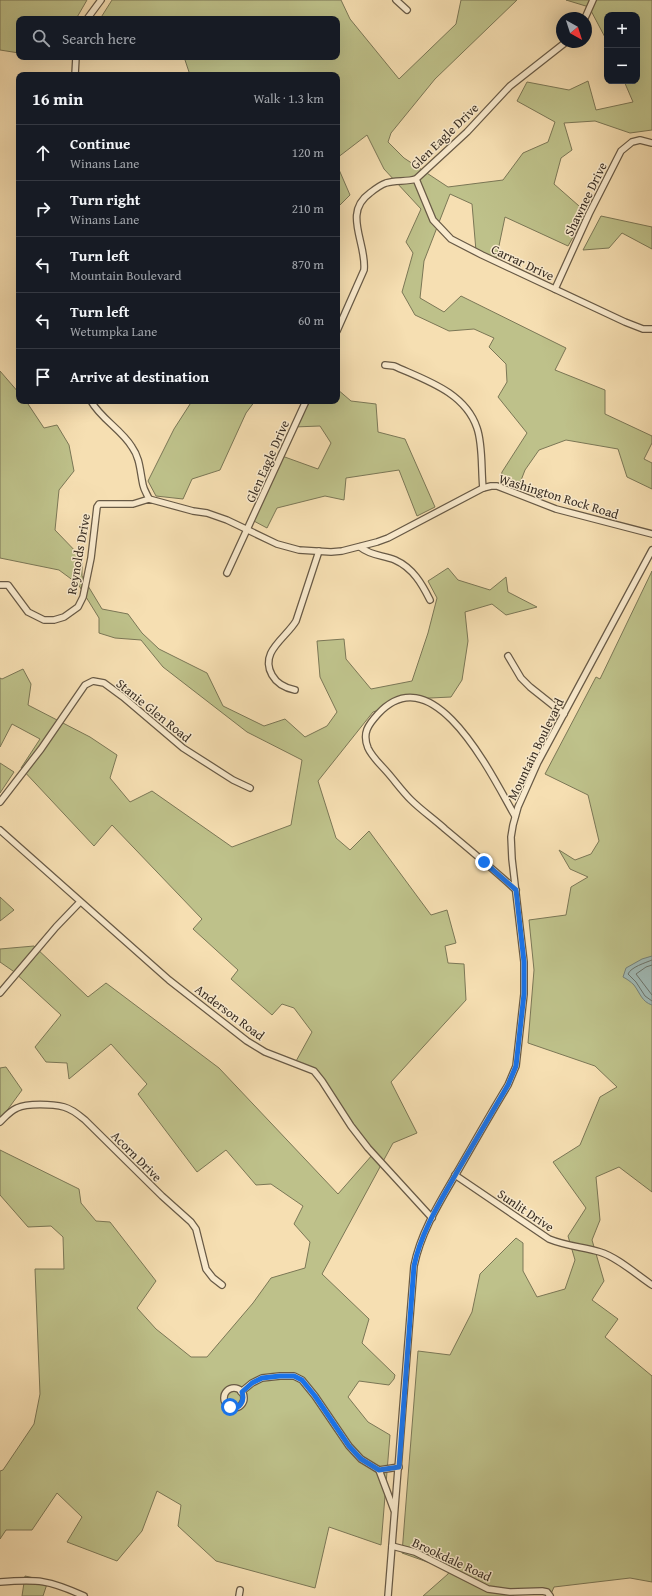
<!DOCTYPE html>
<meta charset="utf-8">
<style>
:root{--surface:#171b24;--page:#20242c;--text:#f1f3f6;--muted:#9ea1a6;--line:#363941}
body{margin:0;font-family:"Gentium Book Plus",serif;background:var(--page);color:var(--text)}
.controls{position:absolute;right:12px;top:12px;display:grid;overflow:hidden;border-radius:8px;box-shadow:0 4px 16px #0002}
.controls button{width:36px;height:36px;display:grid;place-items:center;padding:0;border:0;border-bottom:1px solid var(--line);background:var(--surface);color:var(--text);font:20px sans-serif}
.compass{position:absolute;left:556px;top:12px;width:36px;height:36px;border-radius:50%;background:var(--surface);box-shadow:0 4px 16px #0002;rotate:141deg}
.stop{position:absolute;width:12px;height:12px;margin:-9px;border:3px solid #1a73e8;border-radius:50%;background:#fff}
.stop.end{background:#1a73e8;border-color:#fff;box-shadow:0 1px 4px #0008}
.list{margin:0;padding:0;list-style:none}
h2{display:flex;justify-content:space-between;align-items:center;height:52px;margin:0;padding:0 16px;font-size:17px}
h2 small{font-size:13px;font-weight:400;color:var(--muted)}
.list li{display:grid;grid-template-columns:26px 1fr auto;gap:12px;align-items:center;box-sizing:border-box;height:56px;padding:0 16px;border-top:1px solid var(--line)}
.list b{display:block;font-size:15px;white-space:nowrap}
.list p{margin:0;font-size:13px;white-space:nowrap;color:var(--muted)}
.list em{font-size:13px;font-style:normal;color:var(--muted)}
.icon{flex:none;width:22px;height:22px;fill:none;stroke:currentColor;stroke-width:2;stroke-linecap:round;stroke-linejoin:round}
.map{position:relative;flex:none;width:652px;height:1596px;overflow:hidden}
.search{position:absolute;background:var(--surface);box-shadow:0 4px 16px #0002;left:16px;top:16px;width:324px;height:44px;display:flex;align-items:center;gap:10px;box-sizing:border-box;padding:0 14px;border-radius:8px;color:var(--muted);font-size:15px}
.panel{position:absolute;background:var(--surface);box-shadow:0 4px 16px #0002;left:16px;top:72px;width:324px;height:332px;border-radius:8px}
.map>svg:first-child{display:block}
.green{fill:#bec18a;stroke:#7b7756}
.water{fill:#a0bab6;stroke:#76827b}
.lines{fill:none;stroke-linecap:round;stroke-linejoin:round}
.shore{stroke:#6c746c;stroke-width:1}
.minor-casing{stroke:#685a46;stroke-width:8}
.minor{stroke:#f9eacd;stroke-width:5.5}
.route{stroke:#1a73e8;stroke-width:5}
.labels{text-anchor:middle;stroke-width:3;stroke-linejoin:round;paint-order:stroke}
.street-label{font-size:13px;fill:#382d22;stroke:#f9eacd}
</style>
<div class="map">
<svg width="652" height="1596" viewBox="0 0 652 1596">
<rect width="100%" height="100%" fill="#f6dfb2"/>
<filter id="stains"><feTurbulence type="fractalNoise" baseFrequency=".005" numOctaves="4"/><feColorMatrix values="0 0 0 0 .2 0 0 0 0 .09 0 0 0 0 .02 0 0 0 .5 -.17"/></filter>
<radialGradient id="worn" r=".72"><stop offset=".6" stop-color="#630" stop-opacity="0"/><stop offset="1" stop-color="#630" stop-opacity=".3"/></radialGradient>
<g class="green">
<path d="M0,0h87l-11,19h-57v34l-19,-3z"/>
<path d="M112,0h229l9,19 49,60 57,-55 5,-24h56l-82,79 -44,54 -3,9 16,16 44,29 55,-7 20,-27 25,-11 7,-20 -38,-21 10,-19 42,8 19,-9 8,29 37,-8 -9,-21h13v-66h-30v26l-18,-34 -23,-7h86v130l-22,3 -35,-12 -31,2 8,27 -11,8 -7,26 33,29 -19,33 -63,-29 -9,43 -20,-9 -4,-47 -22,-10 -26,67 -4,37 24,14 17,-16 105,52 -11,22 50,20v24l47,22v7l-8,16 8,4v26l-25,-12 -9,-28 -52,-9 -27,10 -14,20 -5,13 -19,-6 1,-5 25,-39 -29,-36 9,-15 -1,-18 -17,-17 5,-9 -20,-9 -25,2 -34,-16 -13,-23 11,-39 -7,-11 15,-33 -37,-40 -17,-34 -30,23v-83h-147l-6,-18h153v-38h-237z"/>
<path d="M337,165l13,30 -13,13z"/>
<path d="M601,216l51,11v22l-30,-16 -13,15 -26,2z"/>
<path d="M0,371l19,22v8h7l18,27 13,-3 12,20 5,26 -15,19 -4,40 27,28v18l20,33 26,5 14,19 17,16 48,24 16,33 41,20 21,-7 20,18 22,-11 10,-14 -17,-35 -3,-36 27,-2 2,20 25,30 41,-8 16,-48 9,-35 -9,-17 20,-13 10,12 32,10 16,-13 2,15 29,15 -31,8 -14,-11 -27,8 3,29 -6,39 -11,17 -41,2 -37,13 -55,69 18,57 14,12 19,-19 62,84 16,-5 9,33 -11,3 3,17 16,1 2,36 -75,82 26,51 -24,10 -71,131 47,45 -7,24 33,32 -1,4 -5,6 -30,-4 -11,16 20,25 22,13 -9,110 -52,-18 -14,61 -99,-27 -38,-35 3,-21 -24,-14 -15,40 -25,30 -50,-19 15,-25 -25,-24 -25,37h-26l-6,9v-68l3,-1 31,-46 6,-30 -5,-125h29l-1,-32 -12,-11 -23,1 -28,-32v-45l79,39 2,14 15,18 14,1 46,59 -19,27 19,21 35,28h16l46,-54 18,-25 34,-10 5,-26 -16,-18 9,-18 -32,-22 -15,1 -30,-35 -29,22 -59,-78 9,-10 -36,-40 -42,35 -2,-16 -21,-1 -11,-15 26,-32 -48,-44 -13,-9v-13l34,-3 54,51 18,-14 113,85 119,126 35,-40 -52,-75 -26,-16 17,-31 -18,-24 -12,-4 -10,11 -41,-36 7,-9 -45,-41 9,-10 -90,-94 -18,21 -73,-78 19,-29 -28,-15 -12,23v-69l2,1 21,-10 8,15 -3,21 62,32 27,18 -7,23 20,24 22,-11 80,56 59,-22 11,-65 -55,-28 -84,-65 -22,-27 -26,-2 -16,-5v-15l-21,-34 -19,-14 -59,-12z"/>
<path d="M337,389l14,12 25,3 2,28 27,7 30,68 -18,9 -18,-46 -53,8 -2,22 -19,-4 -48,12 -10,20 -15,-8 30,-64 36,13 13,-26 -11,-17 -26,1 12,-26h31z"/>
<path d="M192,401h63l-9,12 -26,57 -28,9 -9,20 -27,-3 -8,-15 26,-52z"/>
<path d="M652,571v621l-33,-25 -23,10 4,43 -8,20 12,41 -12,19 26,19 -13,18 47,39v206l-22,-4 -76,9 -3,7 -37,-3 -1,5h-90l25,-22 2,-4 -48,-17 16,-202 32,4 22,-43 8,-38 36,-36 7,5v28l14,26 28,-8 10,-29 -7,-24 18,-28 -33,-46 27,-17 20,-48 17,-10 -22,-21 -67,-23 6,-73 -5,-50 37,-5 5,-28 17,-10 -18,-8 -11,-19 16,10 16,-6 8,-13 -11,-46 -43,-21 51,-97 4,2z"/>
<path d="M0,763l14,9 -14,21z"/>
<path d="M0,897l14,13 -14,11z"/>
<path d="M6,1067l16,23 -22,30v-52z"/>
<path d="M25,1576l23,5 -5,15h-21z"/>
</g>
<path class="water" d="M652,956v49c-10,-3 -12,-12 -18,-20 -3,-3 -7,-6 -11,-8l3,-9 16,-9z"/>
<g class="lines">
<g class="shore">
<path d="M652,960c-7,3 -21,7 -24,14l8,8 9,14 7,5"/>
<path d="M652,965l-6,2 -10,7 16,21"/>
</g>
<g class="minor-casing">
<g id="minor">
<path d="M396,0l11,10"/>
<path d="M585,18l8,-18"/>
<path d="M87,19l14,-19"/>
<path d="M75,75l1,-18"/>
<path d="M416,179l17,41 18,19 31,16 143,67 18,7h9"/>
<path d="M555,289l34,-75 32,-63 11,-9 8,-2 12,3"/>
<path d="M337,331l27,-61c3,-27 -22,-57 6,-77 5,-4 10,-8 16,-10 10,-3 20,-1 30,-4l51,-47 43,-46 56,-44"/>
<path d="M385,365l9,1c31,14 71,26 83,62 6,17 4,42 6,60"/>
<path d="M91,401c10,18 30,28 41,46 8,11 8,24 11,38 1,5 4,9 6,14"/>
<path d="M360,547c11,9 23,8 35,13 18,8 27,24 35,40"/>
<path d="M227,573l79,-172"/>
<path d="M0,585h8l20,27 16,8h10l10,-3 14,-10 5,-10 8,-39 6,-51 2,-3h34l16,-5 44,12 14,2 20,7 50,24 22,6 32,2 11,-1 35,-9 11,-4 95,-50 8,-2h6l59,23 96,25"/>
<path d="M508,656l13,22 9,9 34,27"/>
<path d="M295,690c-10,-2 -18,-6 -23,-15 -13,-23 14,-37 24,-54l23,-70"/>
<path d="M0,802l41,-53 44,-64 8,-4 11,2 19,14 60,51 50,32 17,8"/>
<path d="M515,816c-22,-38 -81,-163 -137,-102 -10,11 -16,19 -10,34 4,9 13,17 19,24 8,9 15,19 24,28 10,10 23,19 34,29 24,20 48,40 71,61"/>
<path d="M0,830l169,150 78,61 18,11 49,19 8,10 29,45 17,22 64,70"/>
<path d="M0,993l56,-66 24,-25"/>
<path d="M0,1122c5,-5 10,-11 17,-14 10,-5 36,-4 47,-1 8,2 15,8 21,13l77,76 29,26 5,7 10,40 7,9 9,7"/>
<path d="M455,1175l94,64c17,7 34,8 51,13 17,5 37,23 52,33"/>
<circle cx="234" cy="1398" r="10"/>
<path d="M241,1392l11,-9 10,-5 18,-2h14l8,4 13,16 34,50 12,13 18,11 15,40"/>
<path d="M379,1470l20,-3"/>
<path d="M392,1546l23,6 73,37 22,3 32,-1 5,1 3,4"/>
<path d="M0,1582c38,-3 49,-2 84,14"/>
<path d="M239,1596l1,-6"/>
<path d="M388,1596l26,-330c7,-35 27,-66 45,-97 16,-28 32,-56 49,-84l8,-19 8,-72v-32l-12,-103 -1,-22 2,-12 5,-18 20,-45 114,-212"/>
</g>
</g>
<use href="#minor" class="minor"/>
</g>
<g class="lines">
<path class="route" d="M230,1407c10,3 15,-6 12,-15l10,-9 10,-5 18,-2h14l8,4 13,16 34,50 12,13 18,11 20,-3 15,-201c7,-34 26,-64 43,-94 17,-29 34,-58 51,-87l8,-19 8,-72v-32l-8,-72 -32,-28"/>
</g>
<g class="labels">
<g class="street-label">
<text transform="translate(444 136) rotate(-44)" y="5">Glen Eagle Drive</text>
<text transform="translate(585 199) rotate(-64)" y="5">Shawnee Drive</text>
<text transform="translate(523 262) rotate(25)" y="5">Carrar Drive</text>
<text transform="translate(267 461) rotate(-66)" y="5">Glen Eagle Drive</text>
<text transform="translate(559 496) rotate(17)" y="5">Washington Rock Road</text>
<text transform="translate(78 554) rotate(-80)" y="5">Reynolds Drive</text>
<text transform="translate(154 710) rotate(39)" y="5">Stanie Glen Road</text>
<text transform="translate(535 749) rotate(-64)" y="5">Mountain Boulevard</text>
<text transform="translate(230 1012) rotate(37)" y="5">Anderson Road</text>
<text transform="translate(137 1156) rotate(45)" y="5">Acorn Drive</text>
<text transform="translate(526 1210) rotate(34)" y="5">Sunlit Drive</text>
<text transform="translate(452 1559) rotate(25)" y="5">Brookdale Road</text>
</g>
</g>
<rect width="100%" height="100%" filter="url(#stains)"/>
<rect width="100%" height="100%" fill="url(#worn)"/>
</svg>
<div class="controls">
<button>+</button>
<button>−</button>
</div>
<svg class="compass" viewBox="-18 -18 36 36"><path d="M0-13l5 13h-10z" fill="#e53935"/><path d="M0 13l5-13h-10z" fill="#9ea1a6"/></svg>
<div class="stop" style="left:230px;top:1407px"></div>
<div class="stop end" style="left:484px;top:862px"></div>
<div class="search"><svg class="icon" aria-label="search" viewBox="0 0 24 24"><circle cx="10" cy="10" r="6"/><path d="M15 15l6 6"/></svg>Search here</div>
<section class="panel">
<h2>16 min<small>Walk · 1.3 km</small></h2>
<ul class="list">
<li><svg class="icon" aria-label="ahead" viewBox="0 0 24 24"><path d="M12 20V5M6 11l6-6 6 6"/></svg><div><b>Continue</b><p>Winans Lane</p></div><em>120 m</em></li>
<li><svg class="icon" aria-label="right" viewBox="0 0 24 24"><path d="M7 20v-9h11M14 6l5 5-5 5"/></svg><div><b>Turn right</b><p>Winans Lane</p></div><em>210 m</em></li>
<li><svg class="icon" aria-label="left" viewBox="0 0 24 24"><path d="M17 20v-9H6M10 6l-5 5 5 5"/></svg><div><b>Turn left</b><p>Mountain Boulevard</p></div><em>870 m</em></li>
<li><svg class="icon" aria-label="left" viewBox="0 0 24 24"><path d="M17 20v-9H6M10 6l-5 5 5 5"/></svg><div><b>Turn left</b><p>Wetumpka Lane</p></div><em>60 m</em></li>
<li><svg class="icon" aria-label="arrive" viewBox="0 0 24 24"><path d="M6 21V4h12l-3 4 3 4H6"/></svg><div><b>Arrive at destination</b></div></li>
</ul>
</section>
</div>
